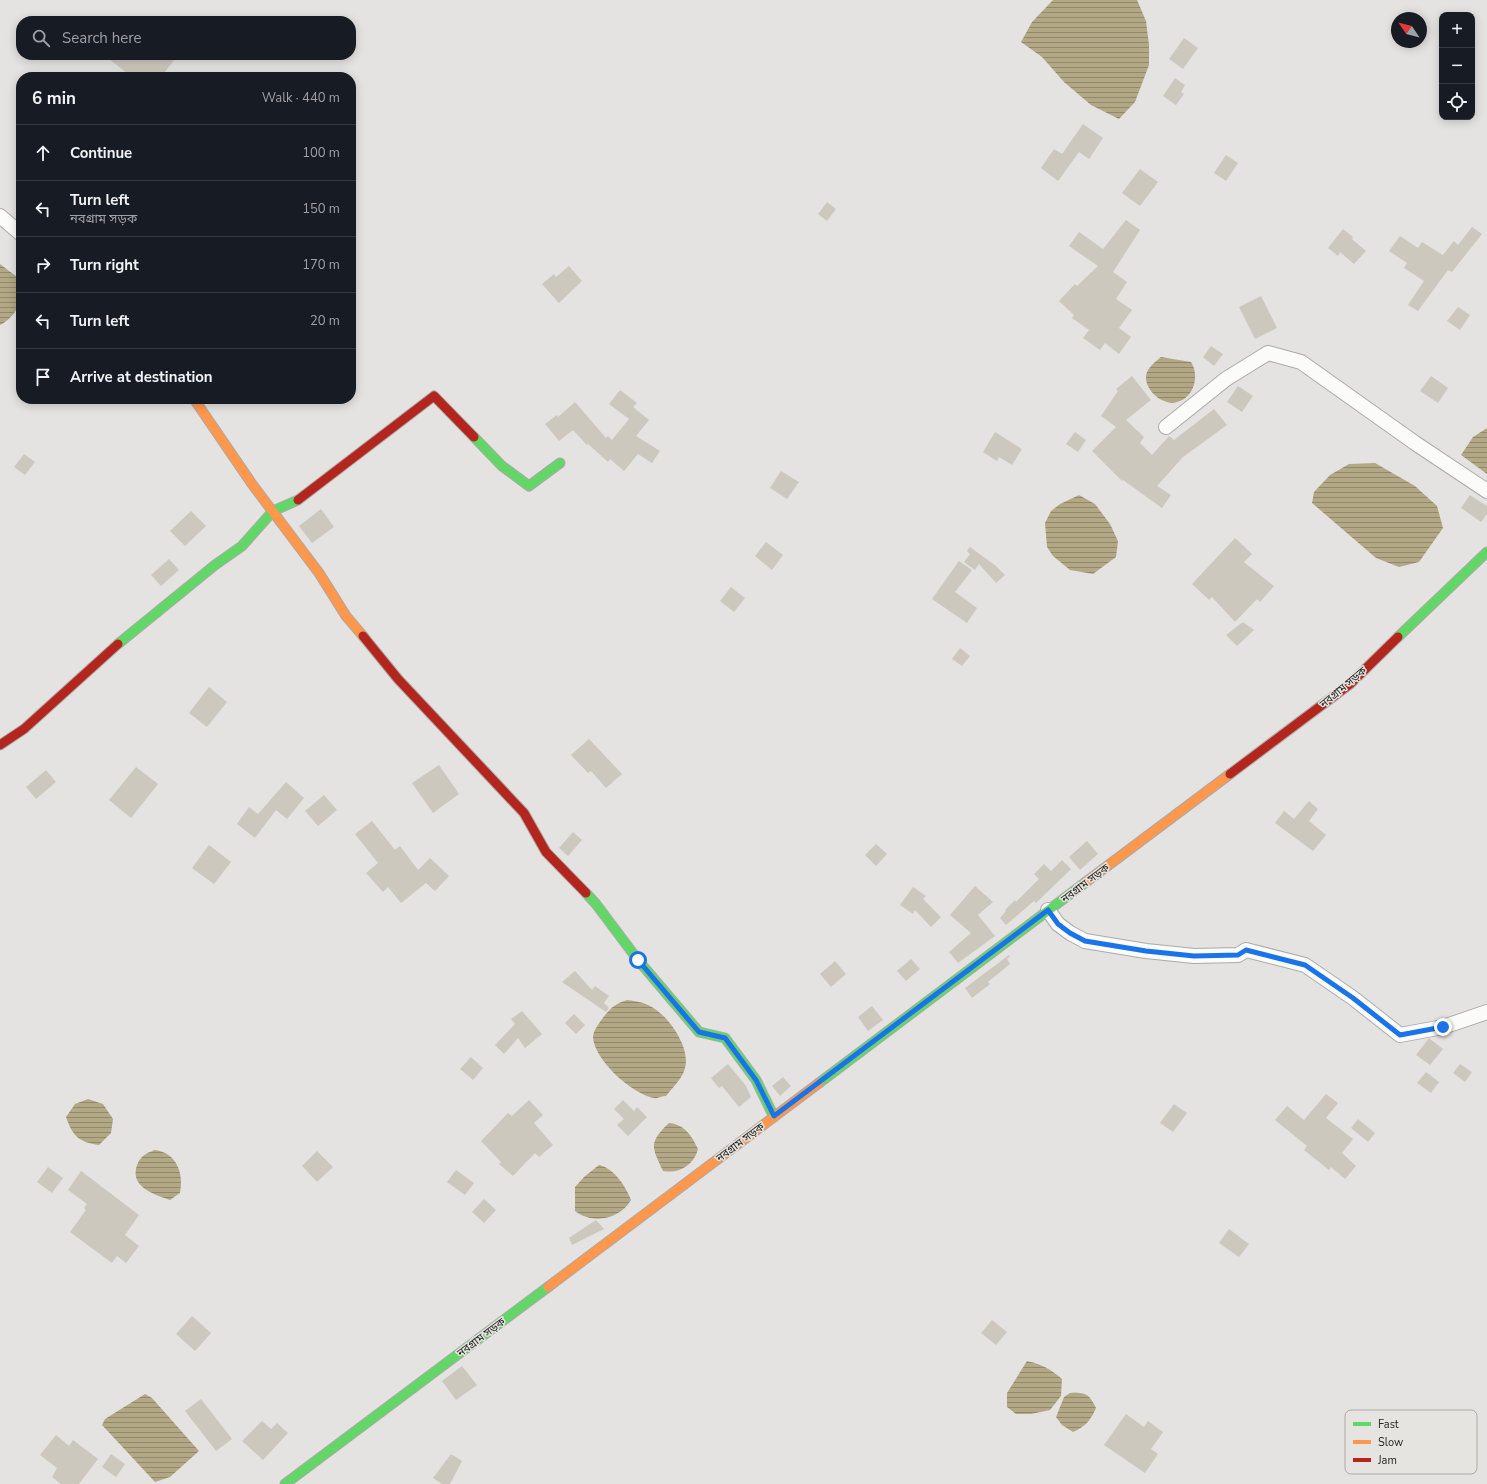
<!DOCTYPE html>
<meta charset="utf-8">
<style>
:root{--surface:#171b24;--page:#242831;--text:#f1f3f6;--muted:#9ea1a6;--line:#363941}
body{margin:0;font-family:"Nunito Sans","Noto Sans Bengali",sans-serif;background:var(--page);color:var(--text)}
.controls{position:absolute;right:12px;top:12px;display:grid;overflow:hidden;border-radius:8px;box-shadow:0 2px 10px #0003}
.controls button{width:36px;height:36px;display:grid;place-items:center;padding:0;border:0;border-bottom:1px solid var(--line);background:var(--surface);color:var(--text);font:20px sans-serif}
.compass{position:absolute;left:1391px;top:12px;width:36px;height:36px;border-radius:50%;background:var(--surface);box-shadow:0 2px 10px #0003;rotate:305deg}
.stop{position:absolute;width:12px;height:12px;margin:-9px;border:3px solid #1a73e8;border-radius:50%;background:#fff}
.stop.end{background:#1a73e8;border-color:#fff;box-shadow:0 1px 4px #0008}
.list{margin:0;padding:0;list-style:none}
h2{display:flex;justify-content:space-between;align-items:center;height:52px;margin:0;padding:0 16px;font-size:17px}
h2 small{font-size:13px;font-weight:400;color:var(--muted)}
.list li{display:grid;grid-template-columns:26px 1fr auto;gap:12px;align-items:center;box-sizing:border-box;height:56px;padding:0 16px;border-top:1px solid var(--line)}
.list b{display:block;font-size:15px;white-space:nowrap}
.list p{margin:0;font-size:13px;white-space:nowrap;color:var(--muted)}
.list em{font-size:13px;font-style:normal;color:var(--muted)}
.icon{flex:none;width:22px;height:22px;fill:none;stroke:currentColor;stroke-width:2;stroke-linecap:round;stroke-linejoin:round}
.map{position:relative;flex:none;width:1487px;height:1484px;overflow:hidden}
.search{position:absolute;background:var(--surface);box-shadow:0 2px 10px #0003;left:16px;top:16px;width:340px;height:44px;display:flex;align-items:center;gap:10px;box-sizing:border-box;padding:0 14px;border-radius:16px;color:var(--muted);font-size:15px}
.panel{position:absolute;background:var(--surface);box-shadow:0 2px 10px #0003;left:16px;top:72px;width:340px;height:332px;border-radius:16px}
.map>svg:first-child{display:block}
.water{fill:url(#water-rules)}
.building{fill:#ccc8bd}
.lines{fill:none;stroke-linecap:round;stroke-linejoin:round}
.street-casing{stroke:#abaaa8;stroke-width:16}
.fast-casing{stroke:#abaaa8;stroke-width:11}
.slow-casing{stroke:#abaaa8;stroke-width:11}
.jam-casing{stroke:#abaaa8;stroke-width:11}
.street{stroke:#fbfbfa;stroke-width:14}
.fast{stroke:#63d668;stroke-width:9}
.slow{stroke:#ff974d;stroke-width:9}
.jam{stroke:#b3261e;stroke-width:9}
.route{stroke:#1a73e8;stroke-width:5}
.labels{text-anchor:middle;stroke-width:3;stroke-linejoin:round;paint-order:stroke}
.street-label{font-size:11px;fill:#252422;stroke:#e6e4e0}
.key{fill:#e6e4e0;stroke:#acaaa7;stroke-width:1}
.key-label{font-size:11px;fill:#252422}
</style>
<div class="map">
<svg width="1487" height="1484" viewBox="0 0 1487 1484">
<defs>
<pattern id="water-rules" width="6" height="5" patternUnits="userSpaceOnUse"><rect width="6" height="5" fill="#b3a885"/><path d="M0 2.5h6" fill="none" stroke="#91896c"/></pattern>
</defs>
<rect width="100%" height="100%" fill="#e5e3e1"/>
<g class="water">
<path d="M1053,0h84l9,21 3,24v20l-14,37 -16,17 -28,-14 -27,-23 -22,-25 -21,-15 11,-20z"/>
<path d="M0,264l21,16c0,6 1,14 0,20 -2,9 -13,22 -21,25z"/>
<path d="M1161,357l30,5c9,14 3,36 -14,40 -14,4 -32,-11 -31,-26 1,-8 9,-14 15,-19z"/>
<path d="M1487,428v46l-26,-19 12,-18z"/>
<path d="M1375,463l40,23 22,20 6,22 -24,34 -20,5 -23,-9 -64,-55 2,-11 16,-17 19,-11z"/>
<path d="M1079,495l16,9 15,20 8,17 -2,16 -23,17 -23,-4 -17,-14 -6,-9 -2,-24 6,-12 9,-7z"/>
<path d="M627,1000c7,1 15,2 21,5 19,8 43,42 37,63 -2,10 -13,20 -19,28 -4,0 -9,3 -12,2 -22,-4 -60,-38 -61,-61 0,-7 8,-16 12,-22 8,-9 10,-11 22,-15z"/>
<path d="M88,1099l15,5 10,15 -2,14 -12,12c-20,-3 -26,-8 -33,-28l9,-13z"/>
<path d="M669,1123c15,1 23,13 29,26 -4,16 -19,25 -35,22 -11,-24 -15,-28 6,-48z"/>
<path d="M154,1150c23,2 30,24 26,43l-10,7c-14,-5 -38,-12 -34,-31 1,-5 4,-12 10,-15 2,-2 6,-2 8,-4z"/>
<path d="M599,1165c15,3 27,22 32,35 -11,19 -38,25 -56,11v-24l9,-10z"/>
<path d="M1027,1361c14,3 24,8 35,18l-1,17 -11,14 -19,4h-15l-9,-7v-14z"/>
<path d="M1070,1393c16,-1 19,1 26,15 -5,12 -11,19 -23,24l-11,-7 -6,-8 8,-20z"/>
<path d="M145,1394l7,4 47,53 -29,26 -15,5 -53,-57 3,-6z"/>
</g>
<g class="building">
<path d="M1184,38l14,10 -15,21 -14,-10z"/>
<path d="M104,55h74l-17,22h-29z"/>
<path d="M1175,78l10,7 -4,7 3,2 -8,11 -13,-9z"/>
<path d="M1083,124l20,14 -14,21 -10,-7 -21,29 -17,-13 13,-19 8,5z"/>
<path d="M1226,155l12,8 -12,18 -12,-8z"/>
<path d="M1140,169l18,13 -18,24 -18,-13z"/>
<path d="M827,202l9,7 -9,12 -9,-7z"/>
<path d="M1126,220l14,10 -27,42 14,10 -11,17 16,11 -13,18 12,9 -12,17 -14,-11 -5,7 -17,-12 6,-8 -17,-12 2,-3 -15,-14 16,-17 2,2 21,-20 -29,-20 10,-14 24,17z"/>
<path d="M1472,227l10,7 -30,38 -4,-2 -30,41 -10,-6 16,-24 -20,-13 3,-5 -18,-12 11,-15 18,12 4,-6 21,13 11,-14 4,4z"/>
<path d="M1343,229l10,8 -1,2 14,12 -12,13 -14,-12 -2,4 -10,-8z"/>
<path d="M569,266l13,15 -23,22 -17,-19 12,-10 2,3z"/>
<path d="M1261,296l16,32 -22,11 -16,-32z"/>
<path d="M1458,307l12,8 -10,15 -13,-9z"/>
<path d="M1211,346l12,8 -9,12 -11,-9z"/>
<path d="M1132,376l19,24 -25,20 18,17 -4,6 12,12 17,-19 5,4 40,-31 13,16 -44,32 -26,29 14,9 -9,13 -39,-28 -1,1 -30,-30 24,-24 -15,-11 17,-25 -2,-2z"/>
<path d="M1431,376l17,12 -10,15 -18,-12z"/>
<path d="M1238,386l15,10 -11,16 -15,-10z"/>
<path d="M620,390l17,13 -4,4 16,13 -13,16 24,15 -8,12 -14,-9 -14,17 -14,-12 -2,3 -20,-18 -1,1 -14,-15 -14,11 -14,-17 12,-9 1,2 17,-15 31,36 2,-2 4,4 17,-21 -20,-15z"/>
<path d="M995,432l27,17 -10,16 -13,-8 -2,4 -14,-9z"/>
<path d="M1075,432l11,8 -8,12 -12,-8z"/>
<path d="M24,454l11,8 -10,13 -11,-8z"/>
<path d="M781,471l18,11 -12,17 -17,-11z"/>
<path d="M1470,495l17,11v8l-6,8 -20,-14z"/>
<path d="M321,509l13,18 -22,16 -13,-17z"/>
<path d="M191,511l15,15 -21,20 -15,-15z"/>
<path d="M1235,538l17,16 -8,8 30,24 -14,16 -3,-3 -22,23 -23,-25 -3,3 -17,-16z"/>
<path d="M766,542l17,13 -11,15 -17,-14z"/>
<path d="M970,547l26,19 9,9 -9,8 -17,-19 -4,6 -11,-8 6,-8 -3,-3z"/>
<path d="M169,559l10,11 -18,16 -10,-11z"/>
<path d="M959,561l13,9 -17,22 22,16 -10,15 -35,-24z"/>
<path d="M731,587l14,11 -11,14 -14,-11z"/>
<path d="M1243,622l11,8 -17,16 -11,-11z"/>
<path d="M960,648l10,8 -8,10 -10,-7z"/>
<path d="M209,687l18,15 -20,25 -18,-14z"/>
<path d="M589,739l33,35 -16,14 -15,-17 -3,2 -17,-18z"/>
<path d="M439,765l20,29 -26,19 -21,-30z"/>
<path d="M136,767l22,17 -27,34 -22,-18z"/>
<path d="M46,770l10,12 -20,17 -10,-12z"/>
<path d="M286,782l18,16 -17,21 -11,-9 -21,28 -18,-14 12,-17 9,7z"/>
<path d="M324,795l13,15 -19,16 -13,-15z"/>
<path d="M1309,801l9,8 -9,12 17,14 -13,16 -38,-28 9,-12 10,8z"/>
<path d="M372,821l23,29 5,-4 18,24 12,-12 19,18 -14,15 -9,-8 -25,20 -13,-16 -5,5 -17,-19 12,-10 -23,-29z"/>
<path d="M573,832l9,8 -14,16 -9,-8z"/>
<path d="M1087,841l11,13 -18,16 -11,-13z"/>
<path d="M876,844l11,10 -11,12 -11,-11z"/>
<path d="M209,845l22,17 -17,22 -22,-16z"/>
<path d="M1062,860l9,9 -35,34 -2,-2 -28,24 -6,-7 6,-7 -1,-1 10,-10 1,2 23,-23 -5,-5 10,-10 7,7z"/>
<path d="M975,886l18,16 -15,13 17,21 -37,27 -9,-11 22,-19 -21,-18z"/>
<path d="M913,887l13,9 -3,3 18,18 -10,10 -16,-17 -2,4 -13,-9z"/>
<path d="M1009,955l1,1 -3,3 3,5 -22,18 2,2 -18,14 -7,-10z"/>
<path d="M911,959l9,10 -14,12 -9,-10z"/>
<path d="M835,961l11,13 -15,13 -11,-13z"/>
<path d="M575,971l17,19 3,-4 14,10 -5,7 5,5 -3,4 -44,-30z"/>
<path d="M872,1006l11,14 -15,11 -10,-14z"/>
<path d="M522,1011l20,23 -17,14 -7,-10 -14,16 -9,-9 20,-21 -4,-5z"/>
<path d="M574,1014l11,11 -9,9 -11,-11z"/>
<path d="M1429,1038l14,11 -13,16 -14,-10z"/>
<path d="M471,1057l12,11 -10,12 -13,-11z"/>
<path d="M728,1064l18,22 5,11 -12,10 -17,-21 -3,2 -8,-10z"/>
<path d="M1460,1064l12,8 -7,10 -12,-9z"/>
<path d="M1426,1072l13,10 -8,11 -14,-10z"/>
<path d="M783,1077l8,9 -11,10 -8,-10z"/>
<path d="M1326,1094l12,9 -12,15 27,21 -11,14 14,13 -11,13 -14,-12 -2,3 -25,-20 3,-4 -32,-26 12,-14 17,14z"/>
<path d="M529,1100l14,15 -9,8 19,22 -14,12 -4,-4 -22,23 -14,-12 2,-2 -20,-21 27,-28 4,3z"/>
<path d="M623,1100l11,11 3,-4 10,10 -19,19 -11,-11 7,-6 -10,-10z"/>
<path d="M1174,1104l13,9 -14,19 -13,-9z"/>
<path d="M1358,1119l17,14 -7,9 -17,-14z"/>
<path d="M317,1151l16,16 -16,15 -15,-16z"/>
<path d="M48,1167l15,11 -11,15 -15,-11z"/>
<path d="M456,1170l18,13 -9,12 -18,-13z"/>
<path d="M81,1171l58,44 -14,20 14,11 -13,17 -9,-7 -5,7 -42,-31 16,-22 -2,-2 3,-4 -19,-14z"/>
<path d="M484,1199l12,11 -12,13 -12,-11z"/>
<path d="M596,1220l8,9 -32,16 -3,-7z"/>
<path d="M1229,1229l20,15 -10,13 -20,-14z"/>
<path d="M192,1316l19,17 -16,18 -19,-17z"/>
<path d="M992,1320l15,12 -11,13 -15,-12z"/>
<path d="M462,1366l15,19 -21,15 -14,-19z"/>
<path d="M201,1399l31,40 -16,12 -31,-40z"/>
<path d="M1126,1414l18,13 4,-6 15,11 -12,17 7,5 -13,19 -41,-28z"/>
<path d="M262,1421l9,8 6,-6 11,10 -25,27 -21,-19z"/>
<path d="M56,1435l13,11 4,-6 25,19 -19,25h-18l-9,-7 5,-9 -17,-13z"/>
<path d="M111,1454l14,10 -9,13 -14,-10z"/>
<path d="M451,1454l11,7 -12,23h-8l-9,-6z"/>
</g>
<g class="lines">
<g class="street-casing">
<g id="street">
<path d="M0,216l21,18"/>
<path d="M1166,427l60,-48 42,-26 33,9 114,81 72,48"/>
<path d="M1048,910l10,14 12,9 15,8 61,10 48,5 44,-1 8,-5 59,15 48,33 47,37 43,-8 44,-15"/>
</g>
</g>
<g class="fast-casing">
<g id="fast">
<path d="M474,437l28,29 27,20 31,-23"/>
<path d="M1398,637l89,-85"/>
<path d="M118,644l97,-79 27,-19 31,-35 25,-11"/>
<path d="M586,893l10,11 42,56 61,72 26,6 31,42 18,37"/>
<path d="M819,1083l267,-201"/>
<path d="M285,1484l263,-197"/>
</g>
</g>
<g class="slow-casing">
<g id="slow">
<path d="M194,399l58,85 67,89 27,43 17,20"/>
<path d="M1086,882l144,-108"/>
<path d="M548,1287l271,-204"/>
</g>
</g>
<g class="jam-casing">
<g id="jam">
<path d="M298,500l136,-104 40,41"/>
<path d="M363,636l35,43 126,134 22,39 40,41"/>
<path d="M0,745l24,-16 94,-85"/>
<path d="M1230,774l120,-90 48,-47"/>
</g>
</g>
<use href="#street" class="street"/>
<use href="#fast" class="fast"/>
<use href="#slow" class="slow"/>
<use href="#jam" class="jam"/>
</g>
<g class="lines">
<path class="route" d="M638,960l61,72 26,6 31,42 18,36 274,-206 10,14 12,9 15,8 61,10 48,5 44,-1 8,-5 59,15 48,33 47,37 43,-8"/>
</g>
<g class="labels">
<g class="street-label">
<text transform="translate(1343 687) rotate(-40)" y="4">নবগ্রাম সড়ক</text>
<text transform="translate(1085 883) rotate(-37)" y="4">নবগ্রাম সড়ক</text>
<text transform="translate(740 1142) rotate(-37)" y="4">নবগ্রাম সড়ক</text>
<text transform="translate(481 1337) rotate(-37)" y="4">নবগ্রাম সড়ক</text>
</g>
</g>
<rect x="1345" y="1410" width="132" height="64" rx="6" class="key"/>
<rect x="1353" y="1422" width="18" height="4" fill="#63d668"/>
<rect x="1353" y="1440" width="18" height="4" fill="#ff974d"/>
<rect x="1353" y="1458" width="18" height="4" fill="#b3261e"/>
<g class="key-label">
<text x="1378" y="1428">Fast</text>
<text x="1378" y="1446">Slow</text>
<text x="1378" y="1464">Jam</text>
</g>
</svg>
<div class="controls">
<button>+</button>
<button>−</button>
<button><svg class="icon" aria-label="locate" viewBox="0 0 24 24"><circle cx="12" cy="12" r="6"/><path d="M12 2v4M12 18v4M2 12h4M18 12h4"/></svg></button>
</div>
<svg class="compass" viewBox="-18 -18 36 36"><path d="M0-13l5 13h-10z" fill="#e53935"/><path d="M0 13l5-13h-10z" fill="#9ea1a6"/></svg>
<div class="stop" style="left:638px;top:960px"></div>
<div class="stop end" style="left:1443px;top:1027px"></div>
<div class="search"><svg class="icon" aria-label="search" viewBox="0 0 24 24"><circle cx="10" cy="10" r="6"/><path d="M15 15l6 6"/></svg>Search here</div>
<section class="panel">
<h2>6 min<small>Walk · 440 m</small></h2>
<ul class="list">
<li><svg class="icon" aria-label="ahead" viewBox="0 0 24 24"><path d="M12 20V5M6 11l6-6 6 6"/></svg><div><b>Continue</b></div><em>100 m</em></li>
<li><svg class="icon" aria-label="left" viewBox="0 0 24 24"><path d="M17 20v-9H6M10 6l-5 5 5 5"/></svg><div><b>Turn left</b><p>নবগ্রাম সড়ক</p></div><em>150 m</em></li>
<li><svg class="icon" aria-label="right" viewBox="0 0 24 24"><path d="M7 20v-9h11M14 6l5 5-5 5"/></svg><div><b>Turn right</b></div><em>170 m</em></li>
<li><svg class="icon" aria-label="left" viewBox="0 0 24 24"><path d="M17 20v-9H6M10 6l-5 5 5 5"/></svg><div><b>Turn left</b></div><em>20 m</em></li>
<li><svg class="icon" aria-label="arrive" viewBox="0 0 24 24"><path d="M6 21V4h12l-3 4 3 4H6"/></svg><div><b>Arrive at destination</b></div></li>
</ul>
</section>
</div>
